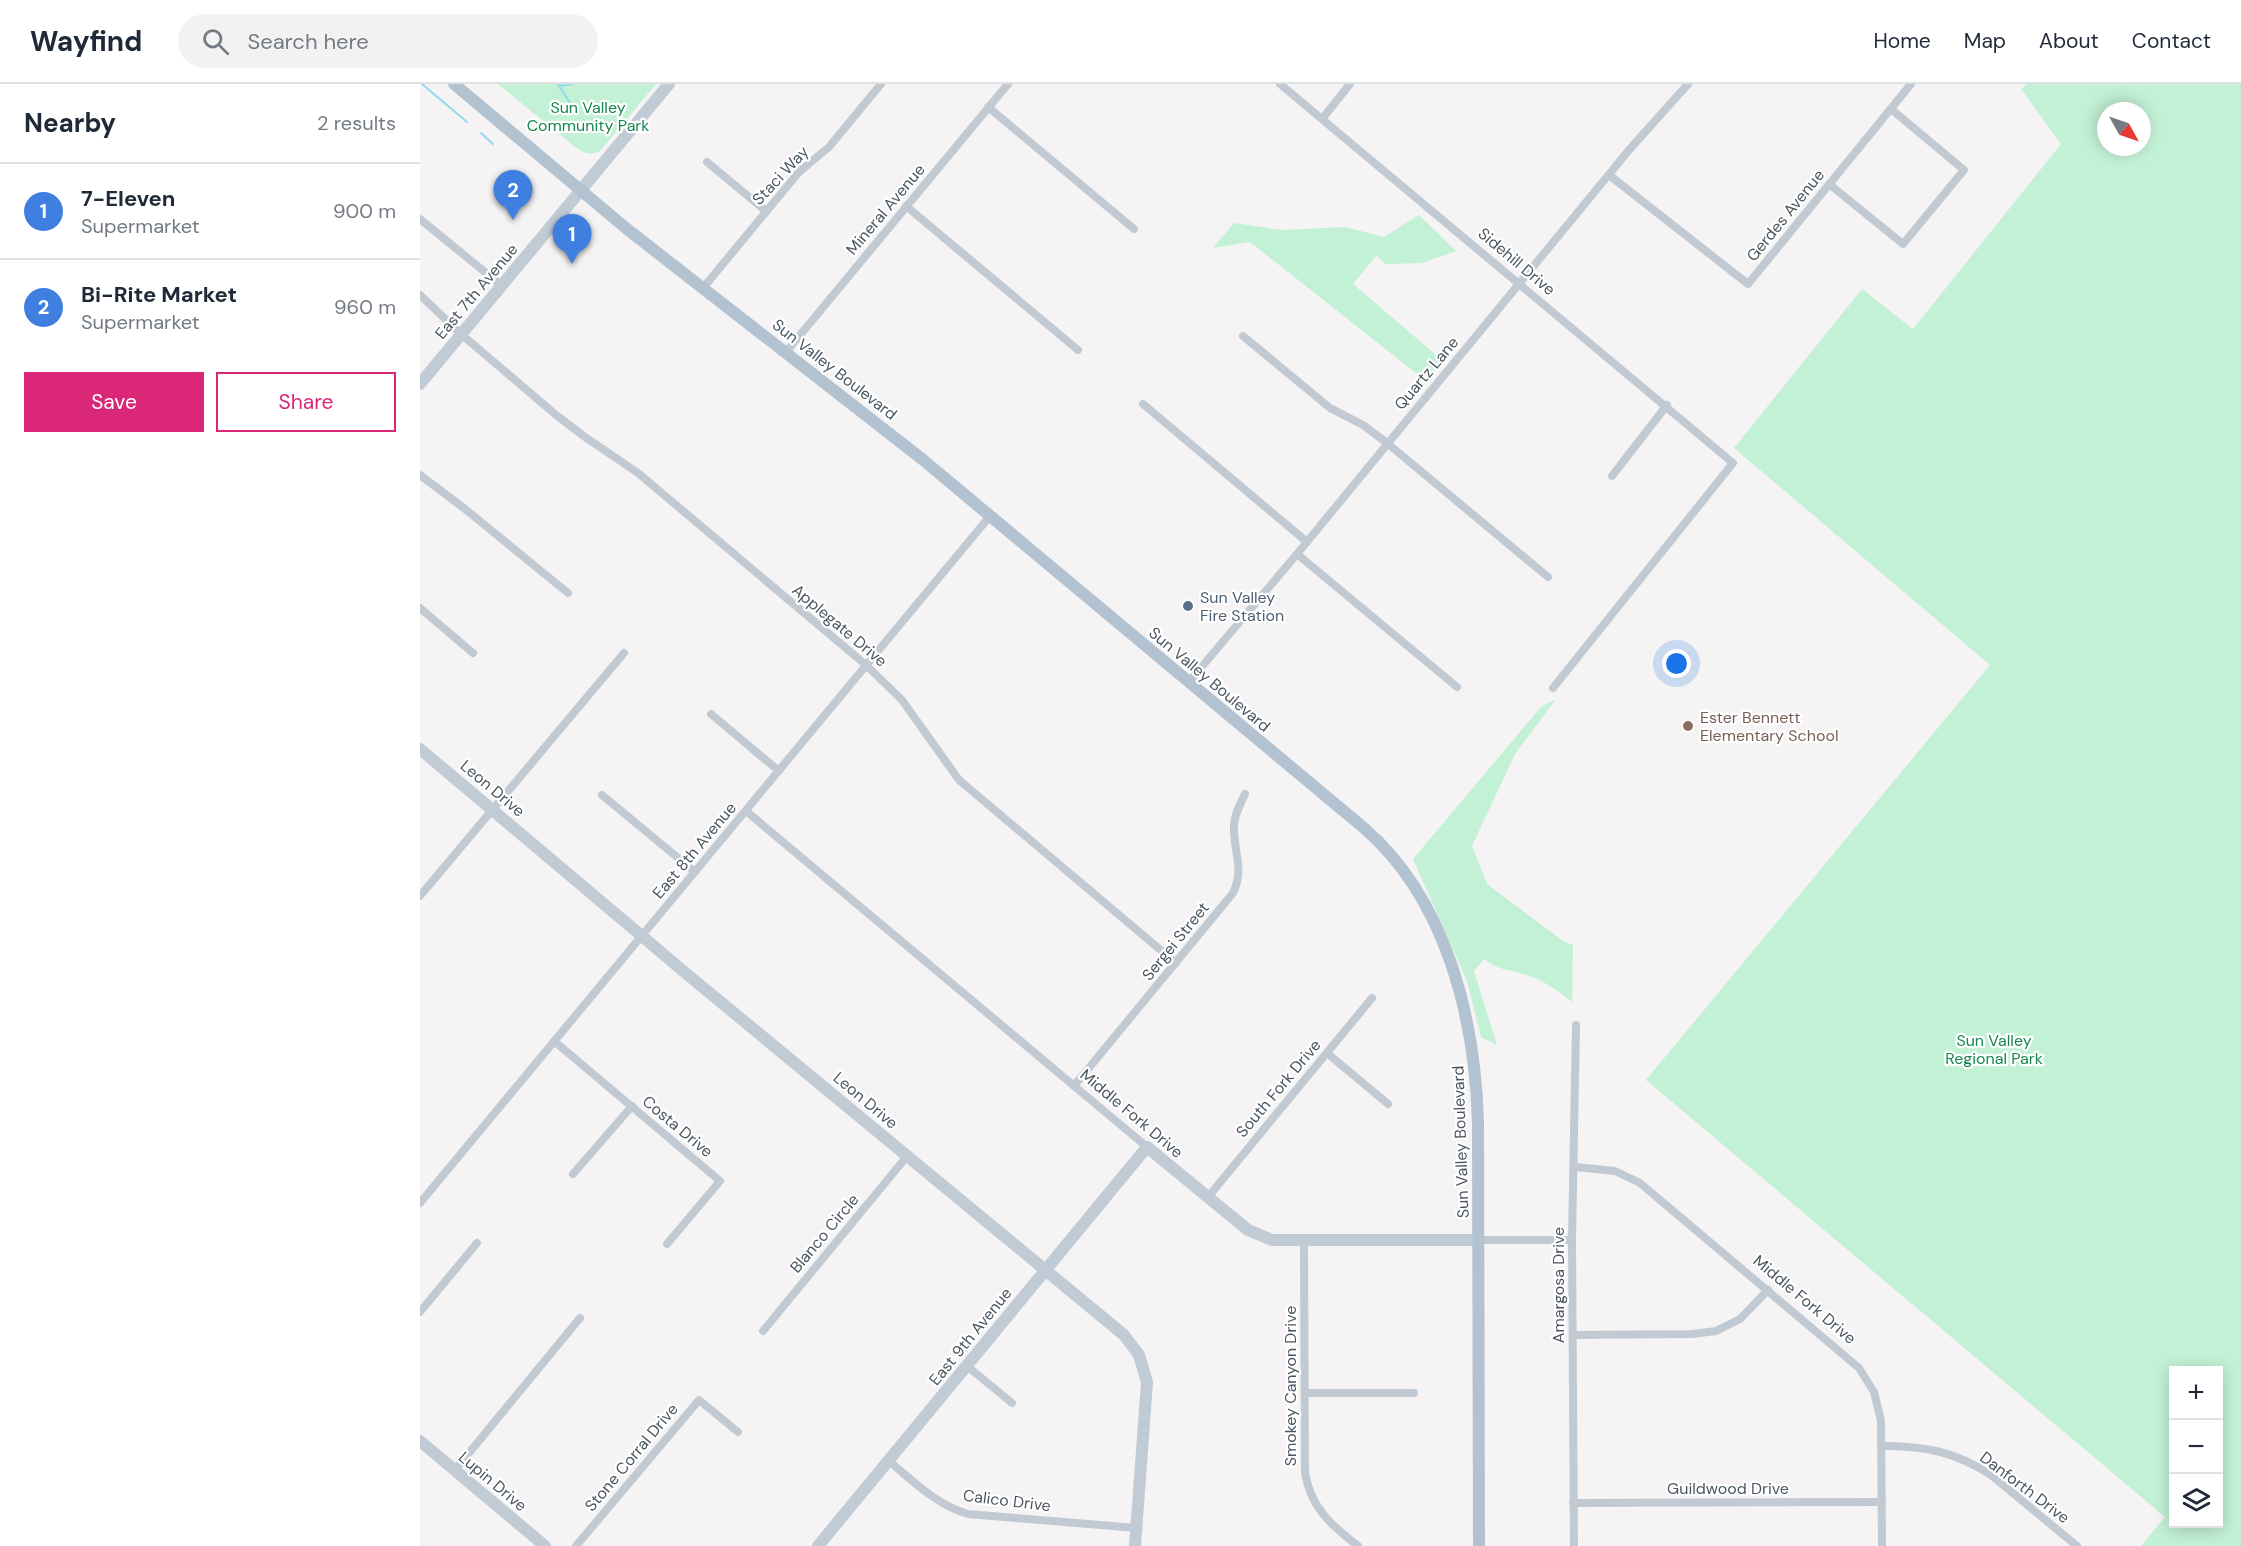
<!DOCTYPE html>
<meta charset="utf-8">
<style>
:root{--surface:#fff;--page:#f2f2f3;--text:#1f2937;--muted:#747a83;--line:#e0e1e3;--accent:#db2777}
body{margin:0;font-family:"DM Sans",sans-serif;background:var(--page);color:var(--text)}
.controls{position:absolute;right:18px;bottom:18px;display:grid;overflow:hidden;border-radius:0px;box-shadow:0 3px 15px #0003}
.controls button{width:54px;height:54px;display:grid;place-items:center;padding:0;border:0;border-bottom:2px solid var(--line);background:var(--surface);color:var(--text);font:30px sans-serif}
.compass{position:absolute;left:1677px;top:18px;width:54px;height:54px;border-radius:50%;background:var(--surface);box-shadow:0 3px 15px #0003;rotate:130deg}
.you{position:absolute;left:1257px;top:580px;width:21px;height:21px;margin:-15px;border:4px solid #fff;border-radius:50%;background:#1a73e8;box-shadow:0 0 0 9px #1a73e833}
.badge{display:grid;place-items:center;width:39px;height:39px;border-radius:50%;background:var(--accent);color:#fff;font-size:20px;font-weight:700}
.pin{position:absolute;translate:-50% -50px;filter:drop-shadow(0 2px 3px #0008)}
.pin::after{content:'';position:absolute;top:32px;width:21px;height:18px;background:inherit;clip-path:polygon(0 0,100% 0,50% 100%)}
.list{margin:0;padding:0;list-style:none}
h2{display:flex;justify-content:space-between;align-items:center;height:78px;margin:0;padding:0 24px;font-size:26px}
h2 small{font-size:20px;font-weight:400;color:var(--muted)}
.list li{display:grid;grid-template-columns:39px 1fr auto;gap:18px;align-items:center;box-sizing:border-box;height:96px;padding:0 24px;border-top:2px solid var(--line)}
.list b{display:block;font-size:22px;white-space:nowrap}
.list p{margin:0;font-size:20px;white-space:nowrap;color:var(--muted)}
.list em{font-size:20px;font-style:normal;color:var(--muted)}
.actions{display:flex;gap:12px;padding:18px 24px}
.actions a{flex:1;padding:14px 0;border:2px solid var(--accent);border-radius:0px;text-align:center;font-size:21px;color:var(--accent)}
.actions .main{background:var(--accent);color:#fff}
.icon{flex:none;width:33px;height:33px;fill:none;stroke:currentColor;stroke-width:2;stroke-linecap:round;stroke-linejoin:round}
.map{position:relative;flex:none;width:1821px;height:1462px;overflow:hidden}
header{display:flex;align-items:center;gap:36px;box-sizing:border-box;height:84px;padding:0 30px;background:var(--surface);border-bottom:2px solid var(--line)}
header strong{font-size:28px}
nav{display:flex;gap:33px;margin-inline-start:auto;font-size:21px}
.search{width:420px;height:54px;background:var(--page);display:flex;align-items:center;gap:15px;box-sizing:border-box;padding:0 21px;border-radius:33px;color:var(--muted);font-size:22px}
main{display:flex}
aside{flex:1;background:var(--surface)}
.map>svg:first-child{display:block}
.green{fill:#c3f1d5;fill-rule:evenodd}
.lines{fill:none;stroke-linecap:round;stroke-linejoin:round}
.stream{stroke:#90daee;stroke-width:2}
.street{stroke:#c1cad2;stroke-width:8}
.secondary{stroke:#c1cbd6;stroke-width:12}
.primary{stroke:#b3c2d1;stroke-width:12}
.service-dot{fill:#5c6f8a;stroke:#fff;stroke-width:2}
.education-dot{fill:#8d6e63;stroke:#fff;stroke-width:2}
.labels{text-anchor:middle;stroke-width:4.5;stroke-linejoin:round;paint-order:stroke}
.park-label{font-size:16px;fill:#17864f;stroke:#fff}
.street-label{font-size:16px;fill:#4a5661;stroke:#fff}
.service-label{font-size:16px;fill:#4e5e75;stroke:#fff;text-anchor:start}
.education-label{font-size:16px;fill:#785e54;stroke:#fff;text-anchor:start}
</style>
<header>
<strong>Wayfind</strong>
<div class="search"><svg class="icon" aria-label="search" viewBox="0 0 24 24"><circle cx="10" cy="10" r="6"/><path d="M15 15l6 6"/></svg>Search here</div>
<nav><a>Home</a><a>Map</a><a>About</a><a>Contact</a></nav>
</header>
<main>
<aside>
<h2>Nearby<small>2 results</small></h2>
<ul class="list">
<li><span class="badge" style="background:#3f7fe0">1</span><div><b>7-Eleven</b><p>Supermarket</p></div><em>900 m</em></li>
<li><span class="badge" style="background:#3f7fe0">2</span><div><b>Bi-Rite Market</b><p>Supermarket</p></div><em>960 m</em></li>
</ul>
<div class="actions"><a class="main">Save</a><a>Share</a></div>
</aside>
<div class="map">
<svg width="1821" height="1462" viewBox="0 0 1821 1462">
<rect width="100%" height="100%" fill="#f5f3f3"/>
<g class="green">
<path d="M78,0h158l-55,66c-10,7 -17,3 -27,-4z"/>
<path d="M1607,0h214v1462h-100l24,-29 -519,-437 344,-415 -256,-217 128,-159 51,40 148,-185 -40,-55zM1686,27h36v36h-36zM1754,1286h44v154h-44z"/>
<path d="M999,131l37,36 -34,12 -36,1 -10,-8 -23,28 90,77 -17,20 -176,-139 -37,6 21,-25 49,7 62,-3 39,10z"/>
<path d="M1136,615l-41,55 -43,92 15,38 76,57 10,4 -1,57c-15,-12 -30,-23 -49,-28 -17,-5 -25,-4 -39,-15l-10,12 23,74 -16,-8 -14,-56 -54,-122 128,-152z"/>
</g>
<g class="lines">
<g class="stream">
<path d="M2,0l45,38"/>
<path d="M138,0l17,27"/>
<path d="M140,2l12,-2"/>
<path d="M61,49l12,11"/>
</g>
<g class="street">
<path d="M860,0l453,379 -180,225"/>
<path d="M568,23l146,122"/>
<path d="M902,35l28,-35"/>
<path d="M287,78l59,49"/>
<path d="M1189,91l139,109 163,-200"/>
<path d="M1409,100l74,60 61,-74 -73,-61"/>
<path d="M486,122l172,144"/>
<path d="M0,135l82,67"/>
<path d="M283,204l96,-116 30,-25 52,-63"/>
<path d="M0,211l41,39 95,81 29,22 53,36 228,192 36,35 57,80 217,183"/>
<path d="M823,252l87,72 33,17 24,18 161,134"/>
<path d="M366,268l222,-268"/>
<path d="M723,320l164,138"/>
<path d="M0,391l45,34 103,84"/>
<path d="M1192,392l55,-71"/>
<path d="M877,470l160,133"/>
<path d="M0,524l53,45"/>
<path d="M768,599l109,-129 332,-404 59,-66"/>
<path d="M291,630l68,57"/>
<path d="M182,711l93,77"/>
<path d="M326,727l401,336"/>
<path d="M0,812l204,-243"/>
<path d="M134,957l166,140 -53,63"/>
<path d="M907,969l61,51"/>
<path d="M654,1002l159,-193c12,-24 0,-43 1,-67 0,-11 6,-21 11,-32"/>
<path d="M1155,1083l40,4 25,12 219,185 15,24 7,29 1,125"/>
<path d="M153,1090l59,-68"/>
<path d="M788,1113l164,-199"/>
<path d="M0,1119l570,-687"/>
<path d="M1058,1156h94"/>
<path d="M884,1157l1,232c6,35 26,52 53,73"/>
<path d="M0,1228l57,-69"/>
<path d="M343,1247l145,-176"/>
<path d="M1153,1251l119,-1 24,-3 24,-12 28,-29"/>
<path d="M547,1282l45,37"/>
<path d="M885,1309h109"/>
<path d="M1461,1362c44,0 73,5 110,29l86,71"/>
<path d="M469,1377c25,21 48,44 79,53l169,14"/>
<path d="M35,1386l125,-152"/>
<path d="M1153,1419l309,-1"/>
<path d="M156,1462l123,-146 39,32"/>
<path d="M1154,1462l-2,-306 4,-215"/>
</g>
<g class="secondary">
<path d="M0,300l249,-300"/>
<path d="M0,665l268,226 436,360 15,20 8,27 -12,164"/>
<path d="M0,1357l125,105"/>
<path d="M398,1462l329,-399 101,83 24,10h206"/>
</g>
<path class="primary" d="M34,0l173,145 295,230 442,369c82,71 111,189 114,294l1,424"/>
</g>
<circle class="service-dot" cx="768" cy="522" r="6"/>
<circle class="education-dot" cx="1268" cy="642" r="6"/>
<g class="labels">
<g class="park-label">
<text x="168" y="29">Sun Valley<tspan x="168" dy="18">Community Park</tspan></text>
<text x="1574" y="962">Sun Valley<tspan x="1574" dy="18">Regional Park</tspan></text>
</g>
<g class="street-label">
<text transform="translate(360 91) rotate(-47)" y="6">Staci Way</text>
<text transform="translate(465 125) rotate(-50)" y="6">Mineral Avenue</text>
<text transform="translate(1365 131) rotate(-51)" y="6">Gerdes Avenue</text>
<text transform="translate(1097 177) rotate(40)" y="6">Sidehill Drive</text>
<text transform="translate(56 207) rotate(-50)" y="6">East 7th Avenue</text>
<text transform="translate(415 285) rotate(38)" y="6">Sun Valley Boulevard</text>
<text transform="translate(1006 289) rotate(-50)" y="6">Quartz Lane</text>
<text transform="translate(420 541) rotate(40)" y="6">Applegate Drive</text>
<text transform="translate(790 595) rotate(40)" y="6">Sun Valley Boulevard</text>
<text transform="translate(73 704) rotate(40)" y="6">Leon Drive</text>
<text transform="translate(274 766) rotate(-50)" y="6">East 8th Avenue</text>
<text transform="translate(755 857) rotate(-51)" y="6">Sergei Street</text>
<text transform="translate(858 1004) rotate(-50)" y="6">South Fork Drive</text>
<text transform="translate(446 1016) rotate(40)" y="6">Leon Drive</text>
<text transform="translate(712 1029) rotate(40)" y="6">Middle Fork Drive</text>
<text transform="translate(258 1042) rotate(40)" y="6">Costa Drive</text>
<text transform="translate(1040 1058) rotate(-92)" y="6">Sun Valley Boulevard</text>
<text transform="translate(404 1149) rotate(-50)" y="6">Blanco Circle</text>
<text transform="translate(1138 1201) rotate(-90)" y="6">Amargosa Drive</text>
<text transform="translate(1385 1215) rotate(40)" y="6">Middle Fork Drive</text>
<text transform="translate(550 1252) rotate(-51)" y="6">East 9th Avenue</text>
<text transform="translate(870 1302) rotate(-90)" y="6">Smokey Canyon Drive</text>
<text transform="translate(211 1373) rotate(-50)" y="6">Stone Corral Drive</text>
<text transform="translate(73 1397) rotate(40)" y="6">Lupin Drive</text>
<text transform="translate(1605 1403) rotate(37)" y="6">Danforth Drive</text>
<text x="1308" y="1410">Guildwood Drive</text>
<text transform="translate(587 1416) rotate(7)" y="6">Calico Drive</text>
</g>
<g class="service-label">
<text x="780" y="519">Sun Valley<tspan x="780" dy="18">Fire Station</tspan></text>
</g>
<g class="education-label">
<text x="1280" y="639">Ester Bennett<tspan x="1280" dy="18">Elementary School</tspan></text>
</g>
</g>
</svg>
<div class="controls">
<button>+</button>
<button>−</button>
<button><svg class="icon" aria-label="layers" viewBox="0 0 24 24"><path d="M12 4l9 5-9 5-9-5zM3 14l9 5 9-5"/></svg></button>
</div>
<svg class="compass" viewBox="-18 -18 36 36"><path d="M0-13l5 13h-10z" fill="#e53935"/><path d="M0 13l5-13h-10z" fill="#747a83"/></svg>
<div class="you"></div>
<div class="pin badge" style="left:152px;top:180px;background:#3f7fe0">1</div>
<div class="pin badge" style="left:93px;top:136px;background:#3f7fe0">2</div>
</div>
</main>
